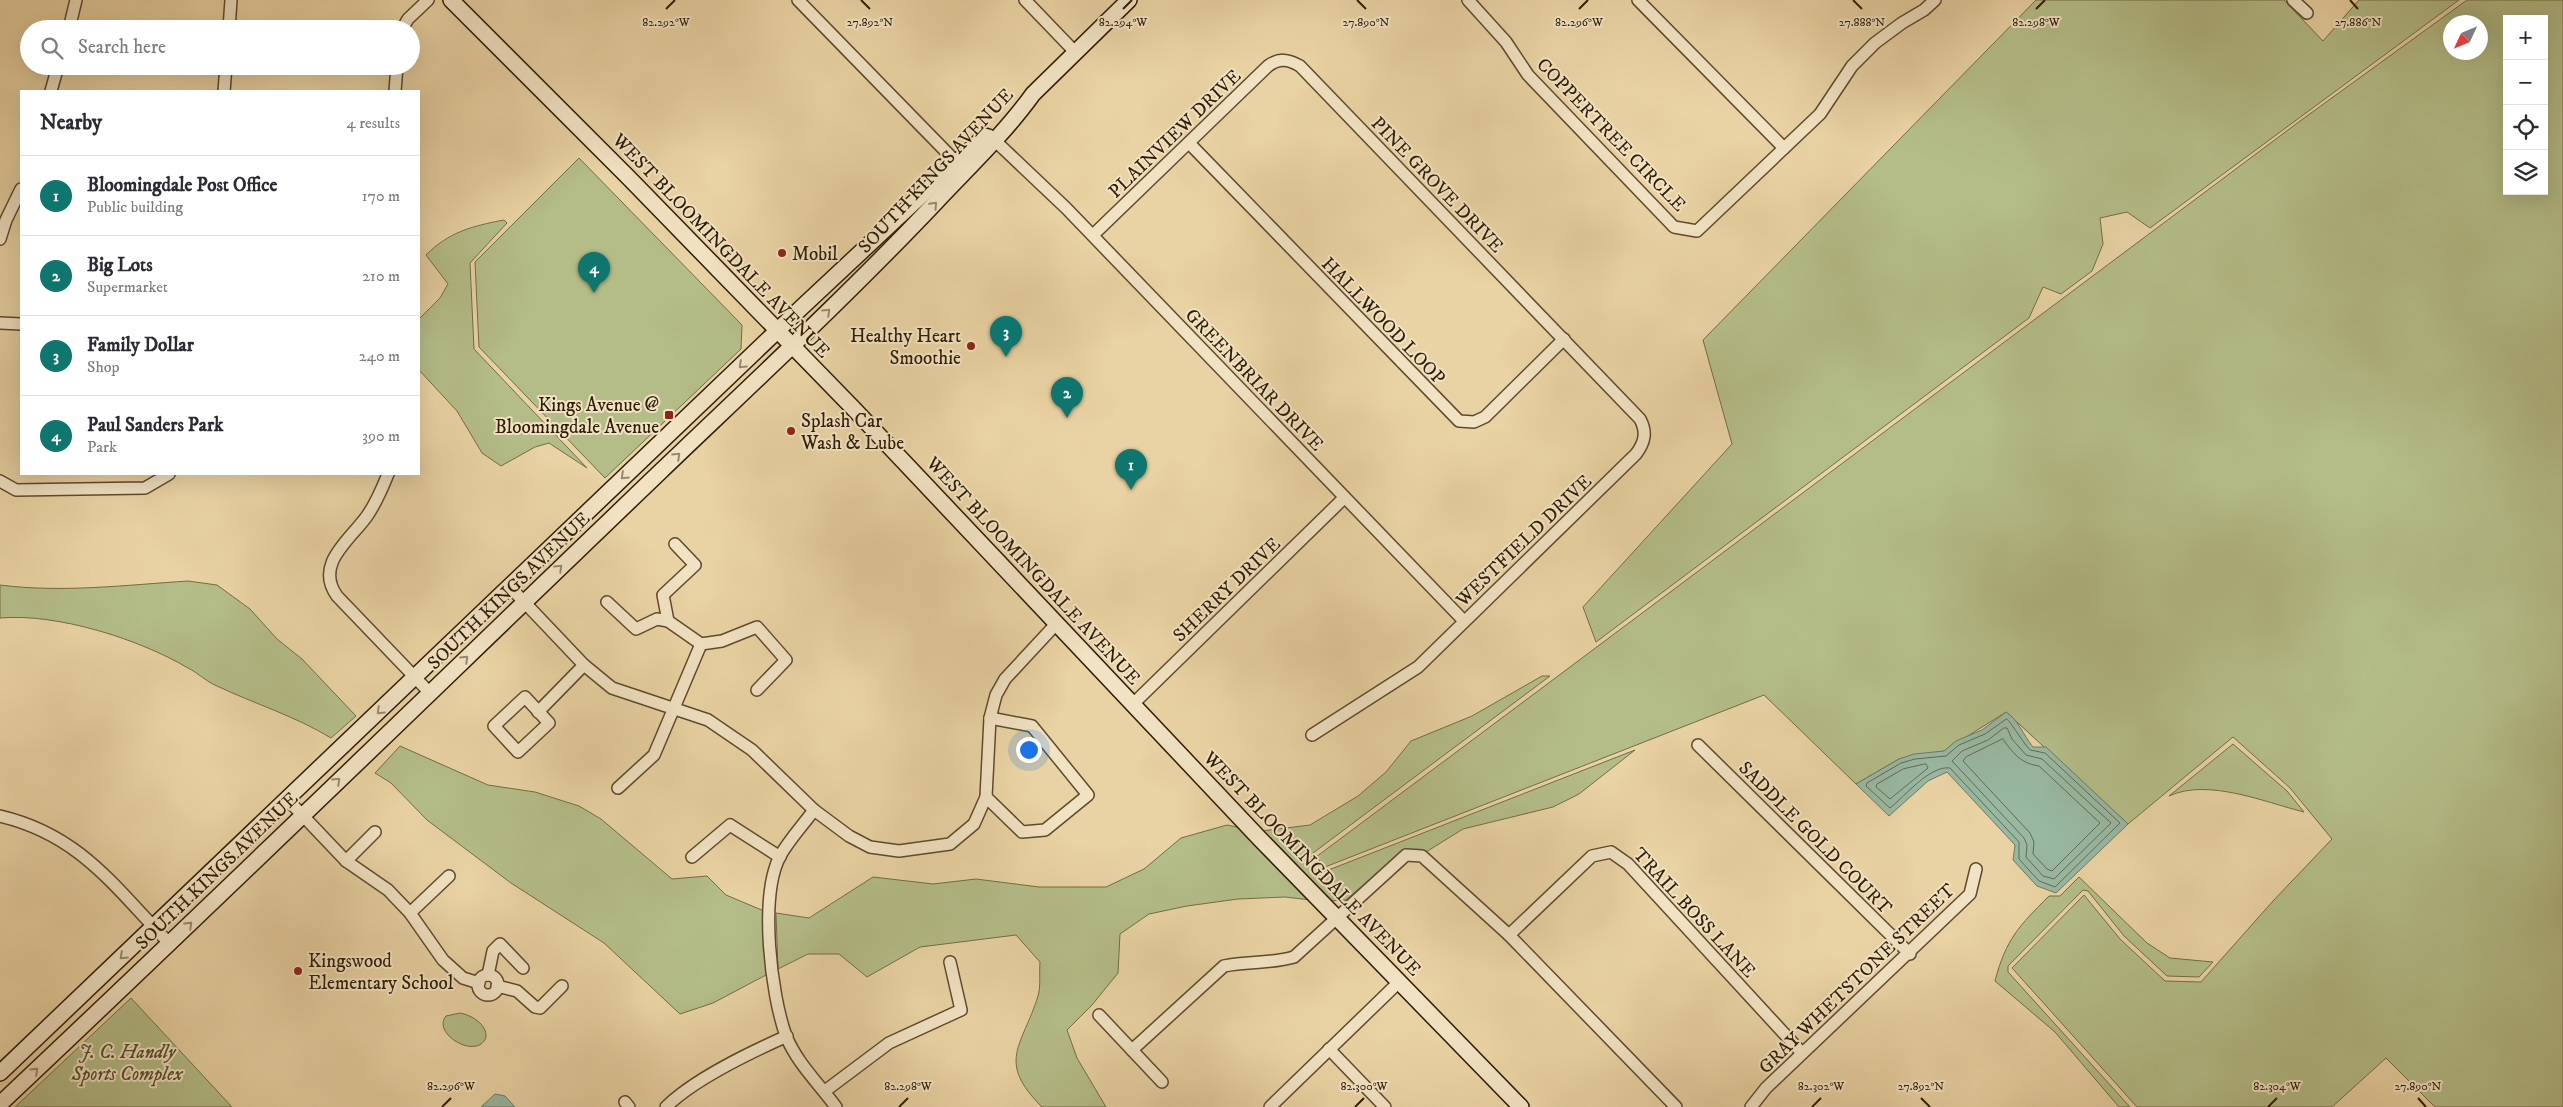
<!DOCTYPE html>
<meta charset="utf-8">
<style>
:root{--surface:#fff;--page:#f2f2f3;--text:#2b2b33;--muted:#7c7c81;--line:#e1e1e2;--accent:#0f766e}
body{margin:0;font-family:"IM FELL DW Pica",serif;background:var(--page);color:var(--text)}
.controls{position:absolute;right:15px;top:15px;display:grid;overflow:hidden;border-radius:0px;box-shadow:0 5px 20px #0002}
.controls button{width:45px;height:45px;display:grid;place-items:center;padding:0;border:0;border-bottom:1px solid var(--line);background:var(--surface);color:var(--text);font:25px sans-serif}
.compass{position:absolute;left:2443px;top:15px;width:45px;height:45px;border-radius:50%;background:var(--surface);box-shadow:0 5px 20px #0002;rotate:226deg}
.you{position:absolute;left:1028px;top:749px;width:18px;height:18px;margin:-12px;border:4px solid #fff;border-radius:50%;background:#1a73e8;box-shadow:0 0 0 8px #1a73e833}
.badge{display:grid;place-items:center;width:32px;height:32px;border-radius:50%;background:var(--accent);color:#fff;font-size:16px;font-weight:700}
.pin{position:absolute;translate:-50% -41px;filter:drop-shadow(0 1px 2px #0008)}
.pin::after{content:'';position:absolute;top:26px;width:18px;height:15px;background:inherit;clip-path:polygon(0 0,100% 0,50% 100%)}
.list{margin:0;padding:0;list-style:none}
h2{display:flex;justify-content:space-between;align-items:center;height:65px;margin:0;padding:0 20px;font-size:21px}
h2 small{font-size:16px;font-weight:400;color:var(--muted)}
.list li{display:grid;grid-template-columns:32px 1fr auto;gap:15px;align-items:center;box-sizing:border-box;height:80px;padding:0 20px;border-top:1px solid var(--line)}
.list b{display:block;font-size:19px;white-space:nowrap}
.list p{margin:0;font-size:16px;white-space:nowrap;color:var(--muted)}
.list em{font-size:16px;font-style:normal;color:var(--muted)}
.icon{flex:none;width:28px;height:28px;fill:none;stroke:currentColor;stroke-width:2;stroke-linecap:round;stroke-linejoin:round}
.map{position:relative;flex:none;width:2563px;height:1107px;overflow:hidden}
.search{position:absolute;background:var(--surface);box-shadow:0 5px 20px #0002;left:20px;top:20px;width:400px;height:55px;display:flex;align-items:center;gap:12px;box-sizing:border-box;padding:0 18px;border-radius:28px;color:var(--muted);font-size:19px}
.panel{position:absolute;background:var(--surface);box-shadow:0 5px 20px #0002;left:20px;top:90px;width:400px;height:385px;border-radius:0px}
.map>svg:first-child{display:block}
.green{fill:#b4bd88;stroke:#726d48;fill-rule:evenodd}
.water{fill:#98b8a2;stroke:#6e7a64}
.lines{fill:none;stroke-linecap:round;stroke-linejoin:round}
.shore{stroke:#646a54;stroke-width:1}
.street-casing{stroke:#5e4a2e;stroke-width:14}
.secondary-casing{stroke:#2f1d07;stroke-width:18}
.street{stroke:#f1e2c3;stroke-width:11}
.secondary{stroke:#f1e2c3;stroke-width:15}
.oneway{stroke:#9a896e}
.ticks{fill:none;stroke:#2f1d07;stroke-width:2}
.poi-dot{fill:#8f2418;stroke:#f1e2c3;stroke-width:2}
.labels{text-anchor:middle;stroke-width:4;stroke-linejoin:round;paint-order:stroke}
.street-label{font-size:19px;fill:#2f1d07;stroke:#f1e2c3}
.poi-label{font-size:19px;fill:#2f1d07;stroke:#f1e2c3;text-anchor:start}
.park-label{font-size:19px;font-style:italic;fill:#574d2e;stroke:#f1e2c3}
.ticks-label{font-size:12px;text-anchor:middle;fill:#2f1d07;stroke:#f1e2c3;stroke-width:4;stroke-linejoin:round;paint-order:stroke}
</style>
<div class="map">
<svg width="2563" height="1107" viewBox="0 0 2563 1107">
<rect width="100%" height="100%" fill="#e9d2a3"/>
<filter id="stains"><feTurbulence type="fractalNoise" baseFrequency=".004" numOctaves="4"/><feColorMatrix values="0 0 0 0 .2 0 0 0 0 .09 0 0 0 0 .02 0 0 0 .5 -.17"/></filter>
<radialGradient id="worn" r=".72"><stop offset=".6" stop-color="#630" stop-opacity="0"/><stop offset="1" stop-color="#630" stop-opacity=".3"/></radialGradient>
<g class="green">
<path d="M2036,0h248l39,41 36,-41h100l-309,228 -23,-16 -27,6 3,26 -11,27 -31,23 -18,-7 -14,31 -433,324 -13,-35 149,-163 -29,-104z"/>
<path d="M2467,0h96v1107h-128l-49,-49 -54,49h-195l-125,-139 72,-73 36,44 45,42 36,1 72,-81 59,-62 -42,-51 -57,-51 -105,87 -122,-112 -62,39 -45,8 -43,25 -92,-89 -439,172 -9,-10 984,-736zM2507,19h37v172h-37zM2450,22h30v30h-30z"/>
<path d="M579,158l163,167 -1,24 -136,129 -126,-131 -4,-85z"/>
<path d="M504,220l3,3 -37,40 4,86 113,119 -38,-25 -14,4 -34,19 -19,-13 -25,-42 -38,-41v-51l21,-21 8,-14 -22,-29c23,-23 46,-29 78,-35z"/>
<path d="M188,581l29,4 33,24 27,30 25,20 54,57 -25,22c-36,-22 -76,-34 -114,-52 -10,-4 -19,-13 -29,-18 -49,-29 -131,-55 -188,-50v-33c62,8 126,0 188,-4z"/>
<path d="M1542,676h8l-237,177 -2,5 11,13h4l309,-121 -56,44 -26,13 -90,22 -37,23 -19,-2 -5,1 -56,49 -17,1 -67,-70 48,-6 48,-29 28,-24 25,-31 61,-25z"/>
<path d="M2233,744l54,47 17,21c-40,-10 -96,-34 -135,-16z"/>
<path d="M400,746l88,39 47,7 44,14 22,13 71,60 35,-3 19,19 38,16 2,64 -53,28 -33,11 -76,-71 -93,-60 -84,-63 -36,-37 -16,-10z"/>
<path d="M1227,825l14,3 70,72 -26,-3 -47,2 -51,7 -38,8 -29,20 -2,39 -26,32 -25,25 10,28 29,49h-64c-46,-46 -20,-60 -4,-111 3,-10 1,-23 2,-34l-24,-27 -96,12 -53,30 -28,-23h-31l-30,15 -2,-56 33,5 64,-41 60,7 43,-5 63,8h67l38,-18 37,-31z"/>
<path d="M2079,877l68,66 23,15 43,4 -14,15 -32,-1 -43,-40 -36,-45 -5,-1 -75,76v6l122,135h-11l-64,-75 -60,-51c11,-42 24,-55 54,-85h11z"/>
<path d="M131,998l101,109h-217z"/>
<path d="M460,1013c11,2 27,11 26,24 -8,24 -55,-3 -40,-21z"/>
</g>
<g class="water">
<path d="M2006,712c12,7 17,23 27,35h13l82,77 -72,69 -19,-7 -24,-26 2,-15 -68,-73 -19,9 -39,35 -33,-32 43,-25 15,-5 30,-3 12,-10 26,-11z"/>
<path d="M495,1094l10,2 10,11h-34z"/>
</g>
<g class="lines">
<g class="shore">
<path d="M2007,719c3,2 17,25 23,31l15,3 75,70 -65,64 -16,-6 -20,-22v-17l-69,-74c-20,-3 -46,29 -60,40l-24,-22 1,-3 34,-20 14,-4 31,-3 13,-11 26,-11z"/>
<path d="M2004,728h3l5,11 14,16 16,4 69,64 -57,56 -11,-3 -17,-19 1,-12 -3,-7 -72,-77 10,-10 26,-11z"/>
<path d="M2003,739c10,15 19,25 36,27l61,57 -48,48 -5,-2 -14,-15 1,-12 -4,-9 -67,-72 3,-4z"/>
<path d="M1926,764l2,4 -38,31 -14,-12 1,-3 26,-15z"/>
</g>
<g class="street-casing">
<g id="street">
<path d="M798,0l163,167"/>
<path d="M1025,0l50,52"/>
<path d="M1468,0l38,42 22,33 146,152 23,4 123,-117 32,-48 23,-23 27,-20 22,-13 11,-10"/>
<path d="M1638,0l146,148"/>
<path d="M2293,0l14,13"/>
<path d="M69,29l7,-29"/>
<path d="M229,29l2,-29"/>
<path d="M402,29l6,-10 20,-19"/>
<path d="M51,91l7,-25"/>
<path d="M224,91l2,-25"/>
<path d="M395,91l2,-25"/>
<path d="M989,135l77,73 398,413"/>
<path d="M1189,143l270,278 15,1 11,-5 79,-78"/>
<path d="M1093,235l175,-169c11,-8 20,-7 32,0l340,353c7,13 5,23 -4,35l-218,213 -106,68"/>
<path d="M0,239l6,-19 15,-31"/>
<path d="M0,323l21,1"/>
<path d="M388,474c-6,15 -12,29 -21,42 -17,24 -53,48 -30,80l93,97"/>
<path d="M0,481l16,9 129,-2 24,-14"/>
<path d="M509,586l75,79 28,23 96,32 44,30 62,60 35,26 21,11 29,4 51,-7 24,-20 12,-27 4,-79 6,-23 9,-16 52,-56"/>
<path d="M607,602l29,27 21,-10 11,2 33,23"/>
<path d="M668,621l-5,-26 32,-30 -20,-21"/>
<path d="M701,644l21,-3 35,-14 29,33 -29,30"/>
<path d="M525,697l24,26 -31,29 -24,-26z"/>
<path d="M1132,705l212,-207"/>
<path d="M538,712l46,-47"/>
<path d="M1698,745l212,209"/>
<path d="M618,788l36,-33 47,-111"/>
<path d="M986,797l36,35 23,-2 43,-35 -56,-69 -42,-8"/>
<path d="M287,799l59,62 42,29 22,23 33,47 20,18 16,5"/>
<path d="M814,810c-11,15 -25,30 -34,46 -21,41 -9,138 6,180 11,27 33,48 50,71"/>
<path d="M0,816c81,19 115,72 170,128"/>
<path d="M692,857l38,-32 50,32"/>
<path d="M346,861l29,-29"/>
<path d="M410,913l39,-37"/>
<path d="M1509,935l83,-79 19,-4 17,12 174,189"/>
<path d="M488,975l5,-24 7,-7 23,24"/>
<circle cx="488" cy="985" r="10"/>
<path d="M497,986l20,5 18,16 5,1 22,-22"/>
<path d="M1099,1015l63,67"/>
<path d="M1329,1049l56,58"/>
<path d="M1132,1050l92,-84c24,-5 46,-2 70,-9l112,-102 16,1 87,79 167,172"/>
<path d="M825,1091l64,-48 72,-33 -11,-48"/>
<path d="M625,1102l4,5"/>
<path d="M666,1107c28,-28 83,-54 121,-71"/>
<path d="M1270,1107l130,-126"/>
<path d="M1751,1107l15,-19 204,-194 6,-25"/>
</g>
</g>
<g class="secondary-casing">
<g id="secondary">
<path d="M451,0l177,177 225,231 407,431 261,268"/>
<path d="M0,1073l801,-765 184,-172"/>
<path d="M0,1104c222,-209 441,-422 661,-633 93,-89 187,-176 275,-269 33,-35 69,-69 97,-108l96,-94"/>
</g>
</g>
<use href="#street" class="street"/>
<use href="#secondary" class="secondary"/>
</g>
<defs><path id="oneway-chevron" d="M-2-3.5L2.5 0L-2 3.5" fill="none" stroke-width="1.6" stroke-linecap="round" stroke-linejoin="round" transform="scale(1.25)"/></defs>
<g class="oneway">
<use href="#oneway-chevron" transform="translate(934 205) rotate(-47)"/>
<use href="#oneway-chevron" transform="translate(827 312) rotate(-44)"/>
<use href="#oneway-chevron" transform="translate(742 365) rotate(137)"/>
<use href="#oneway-chevron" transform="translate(677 456) rotate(-44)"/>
<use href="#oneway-chevron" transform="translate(624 476) rotate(137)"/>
<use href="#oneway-chevron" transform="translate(559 568) rotate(-44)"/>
<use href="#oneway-chevron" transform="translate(465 659) rotate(-44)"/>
<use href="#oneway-chevron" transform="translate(380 711) rotate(136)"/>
<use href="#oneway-chevron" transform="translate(337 781) rotate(-44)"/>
<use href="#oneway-chevron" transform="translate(189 925) rotate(-44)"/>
<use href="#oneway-chevron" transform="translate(123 956) rotate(137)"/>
<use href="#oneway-chevron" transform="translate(35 1071) rotate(-43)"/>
</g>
<path class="ticks" d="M861,0l9,9M1357,0l9,9M1853,0l9,9M2350,0l8,9M666,9l9,-9M1123,9l9,-9M1579,9l9,-9M2036,9l9,-9M1921,1098l9,9M2418,1098l8,9M442,1107l9,-9M899,1107l9,-9M1355,1107l9,-9M1812,1107l9,-9M2268,1107l9,-9"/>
<g class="poi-dot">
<circle cx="782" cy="253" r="5"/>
<circle cx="971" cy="346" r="5"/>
<rect x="664" y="410" width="10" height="10" rx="2.5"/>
<circle cx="791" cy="431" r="5"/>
<circle cx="298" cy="971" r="5"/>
</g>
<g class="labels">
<g class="street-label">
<text transform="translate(1174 133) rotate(-44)" y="7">PLAINVIEW DRIVE</text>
<text transform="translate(1612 134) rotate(46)" y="7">COPPERTREE CIRCLE</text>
<text transform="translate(935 170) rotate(-47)" y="7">SOUTH KINGS AVENUE</text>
<text transform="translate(1438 184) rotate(46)" y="7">PINE GROVE DRIVE</text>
<text transform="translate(722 245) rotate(46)" y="7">WEST BLOOMINGDALE AVENUE</text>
<text transform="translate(1384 320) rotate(46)" y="7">HALLWOOD LOOP</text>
<text transform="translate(1255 379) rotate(46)" y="7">GREENBRIAR DRIVE</text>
<text transform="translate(1523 540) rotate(-44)" y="7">WESTFIELD DRIVE</text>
<text transform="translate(1034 570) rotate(47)" y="7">WEST BLOOMINGDALE AVENUE</text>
<text transform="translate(1226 589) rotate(-44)" y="7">SHERRY DRIVE</text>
<text transform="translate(508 590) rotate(-44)" y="7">SOUTH KINGS AVENUE</text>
<text transform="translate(1816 837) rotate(45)" y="7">SADDLE GOLD COURT</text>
<text transform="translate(1313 863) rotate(46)" y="7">WEST BLOOMINGDALE AVENUE</text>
<text transform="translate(216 870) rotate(-44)" y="7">SOUTH KINGS AVENUE</text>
<text transform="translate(1695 912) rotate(47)" y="7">TRAIL BOSS LANE</text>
<text transform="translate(1856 978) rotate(-44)" y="7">GRAY WHETSTONE STREET</text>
</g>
<g class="poi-label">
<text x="792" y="260">Mobil</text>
<text x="961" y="342" text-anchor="end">Healthy Heart<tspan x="961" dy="22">Smoothie</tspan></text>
<text x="659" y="411" text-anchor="end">Kings Avenue @<tspan x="659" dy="22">Bloomingdale Avenue</tspan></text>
<text x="801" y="427">Splash Car<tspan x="801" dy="22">Wash &amp; Lube</tspan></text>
<text x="308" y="967">Kingswood<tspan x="308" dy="22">Elementary School</tspan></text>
</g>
<g class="park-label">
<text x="127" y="1058">J. C. Handly<tspan x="127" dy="22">Sports Complex</tspan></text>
</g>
</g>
<g class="ticks-label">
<text x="666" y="26">82.292°W</text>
<text x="1123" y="26">82.294°W</text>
<text x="1579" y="26">82.296°W</text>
<text x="2036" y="26">82.298°W</text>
<text x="870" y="26">27.892°N</text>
<text x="1366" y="26">27.890°N</text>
<text x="1862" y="26">27.888°N</text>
<text x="2358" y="26">27.886°N</text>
<text x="1921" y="1090">27.892°N</text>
<text x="2418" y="1090">27.890°N</text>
<text x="451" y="1090">82.296°W</text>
<text x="908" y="1090">82.298°W</text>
<text x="1364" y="1090">82.300°W</text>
<text x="1821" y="1090">82.302°W</text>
<text x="2277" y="1090">82.304°W</text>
</g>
<rect width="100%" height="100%" filter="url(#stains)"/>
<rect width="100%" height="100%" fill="url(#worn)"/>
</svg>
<div class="controls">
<button>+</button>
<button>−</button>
<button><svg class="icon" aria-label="locate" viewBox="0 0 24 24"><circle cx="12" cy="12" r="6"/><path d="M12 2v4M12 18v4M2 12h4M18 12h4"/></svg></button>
<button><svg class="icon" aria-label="layers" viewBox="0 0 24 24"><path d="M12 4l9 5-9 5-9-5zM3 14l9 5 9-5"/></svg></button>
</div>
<svg class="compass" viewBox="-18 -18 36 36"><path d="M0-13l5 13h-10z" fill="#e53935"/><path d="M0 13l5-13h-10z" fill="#7c7c81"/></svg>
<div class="you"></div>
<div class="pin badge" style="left:1131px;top:490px">1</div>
<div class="pin badge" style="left:1067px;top:418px">2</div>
<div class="pin badge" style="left:1006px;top:357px">3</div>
<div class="pin badge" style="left:594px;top:293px">4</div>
<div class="search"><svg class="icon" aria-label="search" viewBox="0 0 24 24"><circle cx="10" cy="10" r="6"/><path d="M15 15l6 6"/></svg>Search here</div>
<section class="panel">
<h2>Nearby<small>4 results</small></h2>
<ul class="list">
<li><span class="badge">1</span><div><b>Bloomingdale Post Office</b><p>Public building</p></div><em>170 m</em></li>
<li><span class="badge">2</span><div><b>Big Lots</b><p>Supermarket</p></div><em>210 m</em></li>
<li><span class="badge">3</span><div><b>Family Dollar</b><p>Shop</p></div><em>240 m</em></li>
<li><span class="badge">4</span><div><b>Paul Sanders Park</b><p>Park</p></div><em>390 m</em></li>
</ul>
</section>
</div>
